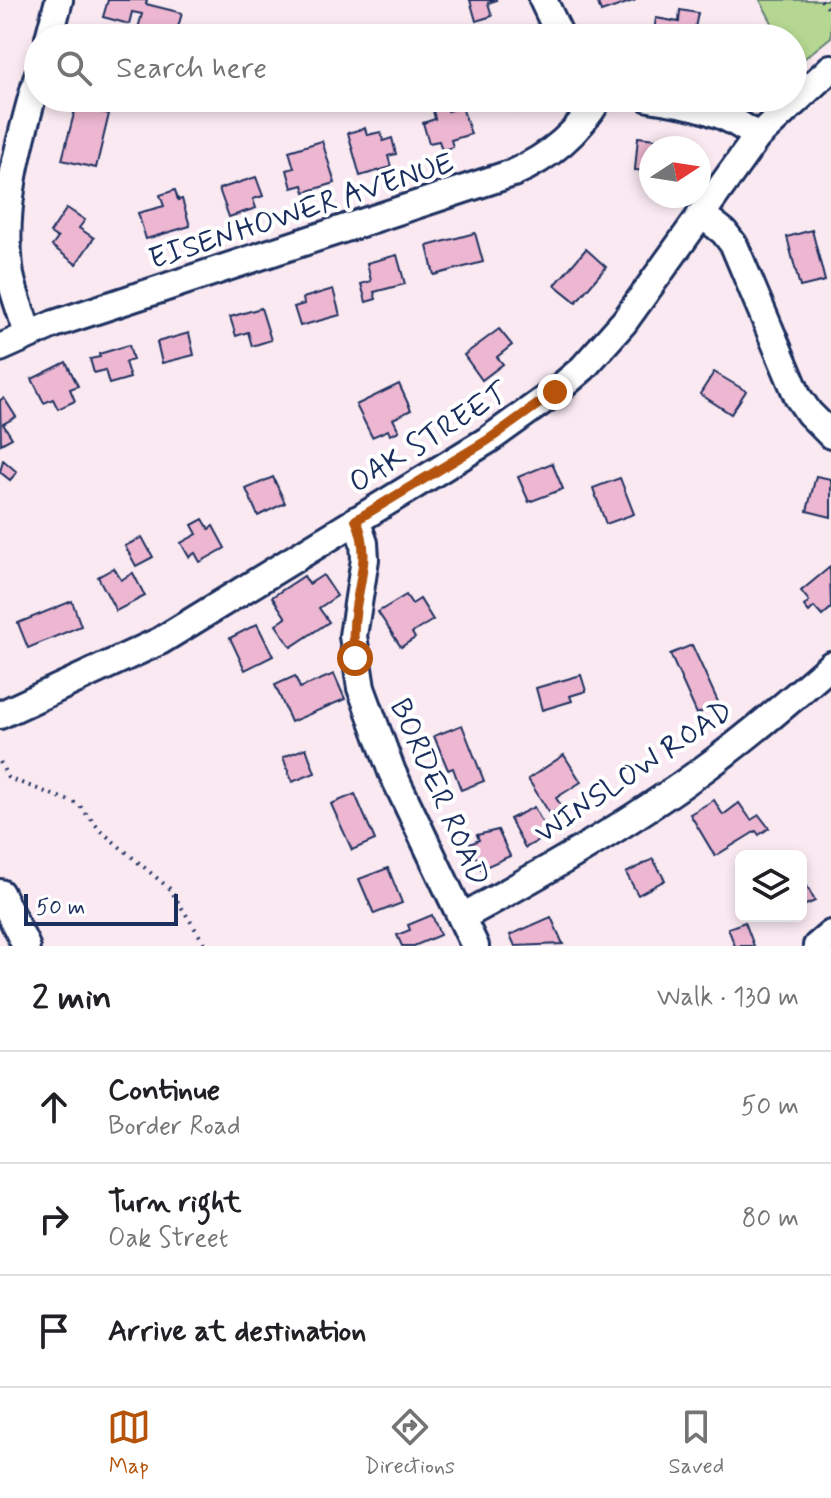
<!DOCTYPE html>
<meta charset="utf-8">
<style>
:root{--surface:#fff;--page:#f6f6f6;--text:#202124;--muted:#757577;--line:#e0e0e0;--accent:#b45309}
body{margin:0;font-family:Mynerve,sans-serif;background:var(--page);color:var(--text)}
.controls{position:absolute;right:24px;bottom:24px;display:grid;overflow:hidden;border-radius:12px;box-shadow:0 4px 12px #0003}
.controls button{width:72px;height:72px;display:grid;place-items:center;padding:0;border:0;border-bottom:2px solid var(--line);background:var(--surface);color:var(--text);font:40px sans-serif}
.compass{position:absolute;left:639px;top:136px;width:72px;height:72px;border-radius:50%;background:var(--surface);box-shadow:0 4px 12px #0003;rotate:78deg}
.scale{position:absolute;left:24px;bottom:20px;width:154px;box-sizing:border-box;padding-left:8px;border:4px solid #1b2f5e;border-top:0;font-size:22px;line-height:28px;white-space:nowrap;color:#1b2f5e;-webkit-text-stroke:6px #fff;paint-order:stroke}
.stop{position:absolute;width:24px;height:24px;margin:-18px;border:6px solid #b45309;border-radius:50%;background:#fff}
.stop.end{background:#b45309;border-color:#fff;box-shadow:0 2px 8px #0008}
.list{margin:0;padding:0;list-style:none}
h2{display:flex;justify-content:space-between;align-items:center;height:104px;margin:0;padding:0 32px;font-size:34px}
h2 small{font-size:26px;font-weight:400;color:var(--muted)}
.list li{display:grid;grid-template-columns:52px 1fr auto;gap:24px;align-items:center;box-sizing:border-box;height:112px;padding:0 32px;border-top:2px solid var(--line)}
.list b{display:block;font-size:30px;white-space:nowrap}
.list p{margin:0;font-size:26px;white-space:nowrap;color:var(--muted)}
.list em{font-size:26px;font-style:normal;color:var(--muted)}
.icon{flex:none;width:44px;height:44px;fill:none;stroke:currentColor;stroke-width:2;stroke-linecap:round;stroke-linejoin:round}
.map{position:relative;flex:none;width:831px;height:946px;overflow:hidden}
.search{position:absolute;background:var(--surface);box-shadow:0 4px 12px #0003;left:24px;right:24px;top:24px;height:88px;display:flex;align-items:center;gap:20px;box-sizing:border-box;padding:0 28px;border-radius:44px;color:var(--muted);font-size:30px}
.sheet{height:440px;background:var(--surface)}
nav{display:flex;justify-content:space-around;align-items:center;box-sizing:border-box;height:112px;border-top:2px solid var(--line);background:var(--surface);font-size:22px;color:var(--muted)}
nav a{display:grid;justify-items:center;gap:4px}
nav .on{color:var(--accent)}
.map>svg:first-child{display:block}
.green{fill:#b5d791;stroke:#688378;stroke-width:2}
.building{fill:#edb7d1;stroke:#1b2f5e;stroke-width:2}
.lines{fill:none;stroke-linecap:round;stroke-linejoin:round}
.minor-casing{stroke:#1b2f5e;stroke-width:32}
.path{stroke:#1b2f5e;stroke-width:4;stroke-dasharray:2 6;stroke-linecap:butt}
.minor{stroke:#fff;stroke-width:26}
.route{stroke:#b45309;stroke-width:10}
.labels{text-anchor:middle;stroke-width:8;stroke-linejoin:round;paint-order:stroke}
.street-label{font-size:30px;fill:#1b2f5e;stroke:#fff}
</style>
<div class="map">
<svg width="831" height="946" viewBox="0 0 831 946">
<rect width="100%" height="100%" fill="#fae9f1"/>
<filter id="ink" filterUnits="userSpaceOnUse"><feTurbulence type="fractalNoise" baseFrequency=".0125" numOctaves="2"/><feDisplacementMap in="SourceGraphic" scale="16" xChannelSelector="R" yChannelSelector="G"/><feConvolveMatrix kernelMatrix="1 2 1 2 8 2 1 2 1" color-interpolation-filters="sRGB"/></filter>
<g filter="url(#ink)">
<path class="green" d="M760,0h71v37l-36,29 -2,-28h-13z"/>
<g class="building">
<path d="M108,0h39l-1,4 36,9 -7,25h-16l-22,-6 5,-18 -10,-2 -3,12 -26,-7z"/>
<path d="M470,0h27l-9,3 4,13 -16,5z"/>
<path d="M597,0h39l-35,12z"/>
<path d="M680,10l18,3 -5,25h-40l3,-20 23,4z"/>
<path d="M499,98h29l-10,14z"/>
<path d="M446,101l2,10 14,-4 9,27 -20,6 2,7 -11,3 -3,-9 -10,2 -6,-20 12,-4 -3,-13z"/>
<path d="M76,106l33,8 -13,54 -34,-8z"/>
<path d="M365,128l2,7 14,-3 2,9 9,-3 4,16 -8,2 3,11 -31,9 -12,-43z"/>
<path d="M638,137l26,3v8h-13v23l-16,-1z"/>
<path d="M322,141l13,42 -30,9 -2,-7 -11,3 -5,-18 7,-2 -5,-17z"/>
<path d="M256,177l7,19 -10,3 3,9 -27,9 -10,-28z"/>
<path d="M175,190l3,10 4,-1 8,27 -44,13 -8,-26 26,-7 -4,-11z"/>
<path d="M67,208l18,12 -6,8 15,10 -18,26 -24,-18 6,-8 -8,-5z"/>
<path d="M812,230l13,51 -25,6 -13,-50z"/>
<path d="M475,233l8,29 -49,13 -7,-29z"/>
<path d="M586,249l20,18 -30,35 -21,-17z"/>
<path d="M397,255l8,29 -31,8 2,7 -10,3 -5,-18 10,-3 -4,-18z"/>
<path d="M333,289l7,26 -40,11 -6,-19 10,-3 -1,-6z"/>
<path d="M261,308l10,32 -19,6 -4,-14 -12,4 -6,-19z"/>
<path d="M499,329l13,16 -15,12 6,7 -21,16 -18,-25z"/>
<path d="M189,333l5,22 -32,8 -5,-21z"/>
<path d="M129,345l4,15 -8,2 5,16 -21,6 -4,-14 -11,3 -4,-14 10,-2 -1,-3z"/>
<path d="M66,362l12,24 -8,3 5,12 -17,8 -5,-10 -9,4 -12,-24z"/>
<path d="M714,372l32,19 -15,23 -31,-20z"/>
<path d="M399,384l12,26 -18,9 6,12 -9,4 -2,-5 -16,7 -16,-32z"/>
<path d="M4,398l12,19 -13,7 9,14 -11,6 -1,-44z"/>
<path d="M3,460l14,12 -7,8 -10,-8z"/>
<path d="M552,463l11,26 -34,13 -11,-25z"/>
<path d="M816,476l15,3v38l-24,-6z"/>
<path d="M273,477l12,26 -27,13 -12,-27z"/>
<path d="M620,478l14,36 -28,10 -13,-36z"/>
<path d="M203,519l6,10 4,-3 12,22 -25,14 -5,-9 -6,4 -8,-14 16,-9 -5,-9z"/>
<path d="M142,537l11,20 -17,9 -11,-20z"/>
<path d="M830,567l1,41 -9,8 -8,-9 -5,5 -5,-6 5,-5 -8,-10z"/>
<path d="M114,568l7,12 12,-7 12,23 -29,15 -18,-34z"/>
<path d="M323,575l14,21 -18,12 10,14 -38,25 -15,-22 10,-7 -14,-21 32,-21 5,8z"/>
<path d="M406,595l6,9 8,-5 13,21 -21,13 3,5 -14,9 -23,-35z"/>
<path d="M72,601l9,25 -53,22 -10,-25z"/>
<path d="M257,624l16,32 -28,14 -15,-32z"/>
<path d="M692,645l27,59 -22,10 -27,-60z"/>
<path d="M334,674l11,25 -54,23 -16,-37 20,-9 5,12z"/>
<path d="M581,675l5,16 -16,5 2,5 -30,9 -6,-22z"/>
<path d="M462,725l22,56 -23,9 -8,-22 -5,2 -14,-34z"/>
<path d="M306,748l9,25 -23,9 -9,-25z"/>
<path d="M564,755l17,27 -25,16 6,9 -12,7 -22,-35z"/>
<path d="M355,794l20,46 -23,10 -21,-46z"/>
<path d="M714,800l9,15 16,-12 12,17 8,-5 10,13 -10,7 -3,-4 -41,25 -25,-42z"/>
<path d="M534,807l15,28 -24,13 -15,-29z"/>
<path d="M498,830l12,26 -29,13 -11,-25 9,-4 -2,-5z"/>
<path d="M653,859l12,21 -27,15 -12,-22z"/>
<path d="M388,868l14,35 -28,11 -15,-35z"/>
<path d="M801,875l14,26 -14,6z"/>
<path d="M432,915l8,20 -26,11h-12l-5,-11 13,-5 -2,-5z"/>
<path d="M551,917l12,27 -48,2 -5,-11z"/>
<path d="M745,922l9,24h-19l-7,-18z"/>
</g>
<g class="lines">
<g class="minor-casing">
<g id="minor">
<path d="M543,0l18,38"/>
<path d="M49,38l10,-38"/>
<path d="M649,98c40,6 76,12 108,39"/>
<path d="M701,214l23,18 10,13 64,152 11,16 22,22"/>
<path d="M28,334c-6,-20 -14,-39 -18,-59 -10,-69 10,-134 28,-199"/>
<path d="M0,348l54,-24 459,-151c37,-16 65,-40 86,-75"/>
<path d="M356,520l8,23 1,16 -12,77 8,52 31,84 83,174"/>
<path d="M0,715l160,-74 328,-201 67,-48 28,-24 41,-46 133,-185 74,-69"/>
<path d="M0,893l26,53"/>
<path d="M462,917c83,-45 169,-94 246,-151 42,-31 83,-66 123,-101"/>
<path d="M817,946l14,-12"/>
</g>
</g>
<g class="path">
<path d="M821,0l10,11"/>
<path d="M0,762l8,16 70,26 23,27 69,58 36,57"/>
</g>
<use href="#minor" class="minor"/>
</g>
</g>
<g class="lines" filter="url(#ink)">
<path class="route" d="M355,658c-2,-17 -2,-33 1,-51 5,-31 14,-57 0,-87l132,-80 67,-48"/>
</g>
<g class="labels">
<g class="street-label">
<text transform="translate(301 210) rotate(-18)" y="10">EISENHOWER AVENUE</text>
<text transform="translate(428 437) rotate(-32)" y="10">OAK STREET</text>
<text transform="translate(633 771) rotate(-34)" y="10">WINSLOW ROAD</text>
<text transform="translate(440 792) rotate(66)" y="10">BORDER ROAD</text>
</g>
</g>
</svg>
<div class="controls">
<button><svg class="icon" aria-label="layers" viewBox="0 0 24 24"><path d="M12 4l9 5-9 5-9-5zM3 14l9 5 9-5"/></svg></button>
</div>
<svg class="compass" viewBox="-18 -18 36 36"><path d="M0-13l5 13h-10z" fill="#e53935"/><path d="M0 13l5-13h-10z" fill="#757577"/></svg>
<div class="scale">50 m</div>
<div class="stop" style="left:355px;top:658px"></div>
<div class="stop end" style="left:555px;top:392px"></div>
<div class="search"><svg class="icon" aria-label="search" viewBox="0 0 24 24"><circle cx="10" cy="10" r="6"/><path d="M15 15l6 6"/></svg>Search here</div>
</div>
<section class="sheet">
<h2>2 min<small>Walk · 130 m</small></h2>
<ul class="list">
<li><svg class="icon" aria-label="ahead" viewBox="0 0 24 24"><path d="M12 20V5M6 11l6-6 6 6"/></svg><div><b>Continue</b><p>Border Road</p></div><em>50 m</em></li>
<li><svg class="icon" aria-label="right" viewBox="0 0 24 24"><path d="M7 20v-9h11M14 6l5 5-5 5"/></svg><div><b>Turn right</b><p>Oak Street</p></div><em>80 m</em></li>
<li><svg class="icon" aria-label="arrive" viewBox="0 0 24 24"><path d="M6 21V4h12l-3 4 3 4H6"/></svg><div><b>Arrive at destination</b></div></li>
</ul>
</section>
<nav>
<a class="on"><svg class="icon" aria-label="map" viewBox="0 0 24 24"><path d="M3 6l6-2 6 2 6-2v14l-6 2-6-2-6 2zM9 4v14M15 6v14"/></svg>Map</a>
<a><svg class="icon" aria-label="directions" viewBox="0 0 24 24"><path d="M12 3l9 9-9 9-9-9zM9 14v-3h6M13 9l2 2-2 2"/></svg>Directions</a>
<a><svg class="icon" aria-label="saved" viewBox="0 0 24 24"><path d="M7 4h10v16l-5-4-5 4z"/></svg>Saved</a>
</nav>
